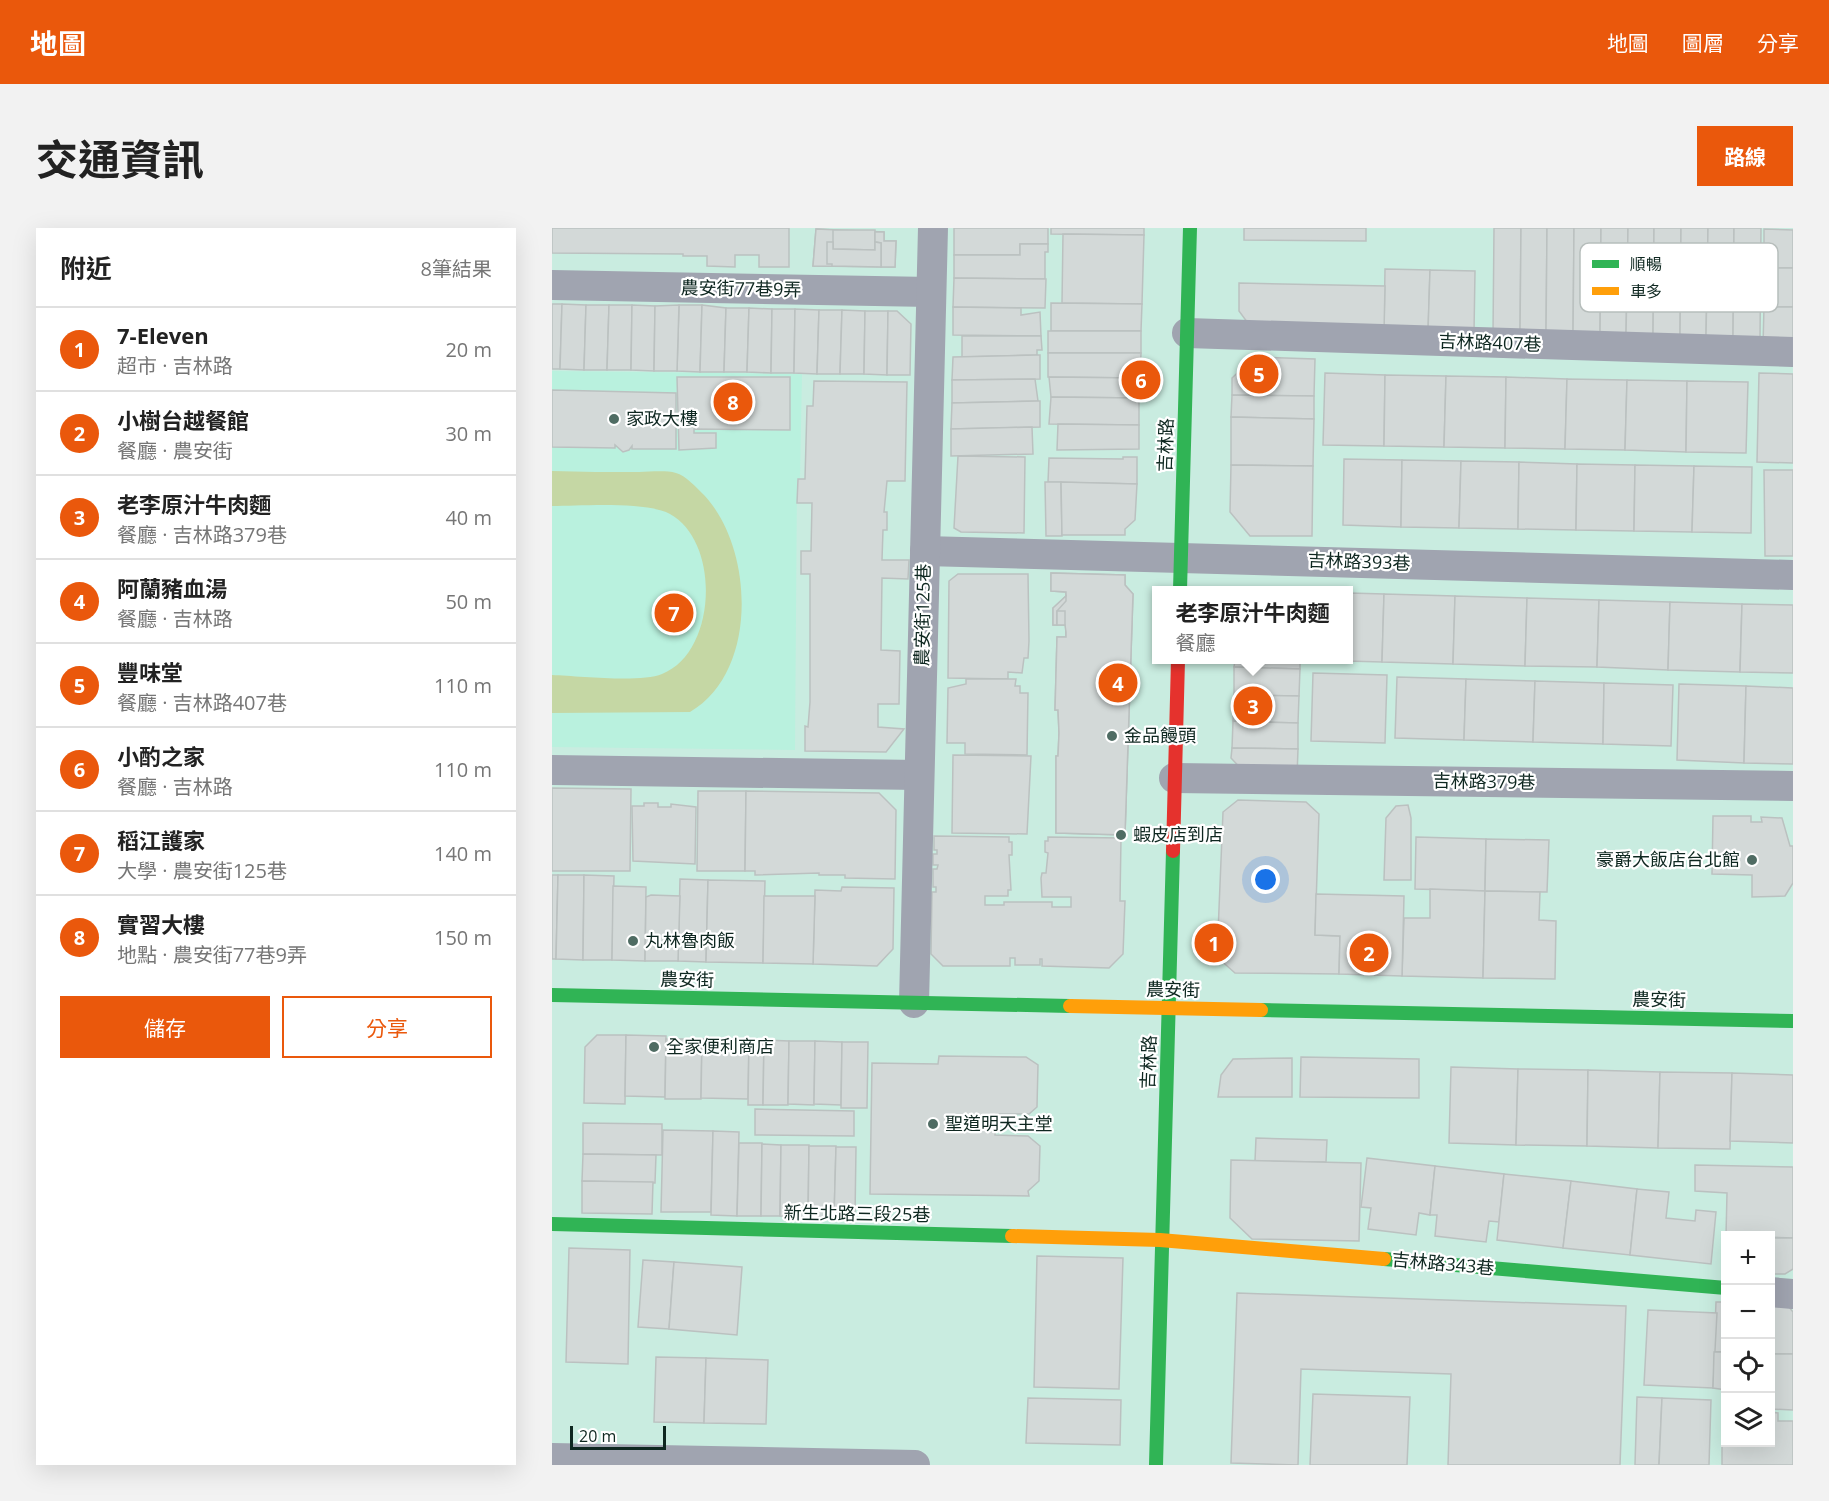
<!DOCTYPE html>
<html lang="zh-TW">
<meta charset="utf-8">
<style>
:root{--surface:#fff;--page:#f2f2f2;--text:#222;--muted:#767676;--line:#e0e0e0;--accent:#ea580c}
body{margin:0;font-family:"Open Sans","Noto Sans TC",sans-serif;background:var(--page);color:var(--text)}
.controls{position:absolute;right:18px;bottom:18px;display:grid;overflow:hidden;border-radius:0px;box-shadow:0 6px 24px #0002}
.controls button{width:54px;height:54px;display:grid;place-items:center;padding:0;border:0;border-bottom:2px solid var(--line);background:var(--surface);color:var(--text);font:30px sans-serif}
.scale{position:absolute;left:18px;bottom:15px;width:96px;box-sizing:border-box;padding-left:6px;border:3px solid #0e2720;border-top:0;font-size:16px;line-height:21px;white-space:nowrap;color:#0e2720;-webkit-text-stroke:4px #fff;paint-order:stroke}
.you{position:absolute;left:714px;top:652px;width:21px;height:21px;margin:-15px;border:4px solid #fff;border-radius:50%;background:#1a73e8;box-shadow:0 0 0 9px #1a73e833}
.badge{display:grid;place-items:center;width:39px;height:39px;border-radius:50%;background:var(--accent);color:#fff;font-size:20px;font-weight:700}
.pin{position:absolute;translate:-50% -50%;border:3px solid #fff;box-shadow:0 2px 6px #0006}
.popup{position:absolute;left:600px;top:358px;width:201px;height:78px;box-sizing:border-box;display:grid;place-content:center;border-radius:0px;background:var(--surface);filter:drop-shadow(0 2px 4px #0005);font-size:20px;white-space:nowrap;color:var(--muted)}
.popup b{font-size:22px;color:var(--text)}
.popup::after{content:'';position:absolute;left:50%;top:100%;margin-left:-12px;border:12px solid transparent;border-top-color:var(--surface)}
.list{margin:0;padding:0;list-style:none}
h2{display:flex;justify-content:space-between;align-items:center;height:78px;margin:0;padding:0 24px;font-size:26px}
h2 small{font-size:20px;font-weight:400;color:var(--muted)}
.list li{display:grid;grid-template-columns:39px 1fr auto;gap:18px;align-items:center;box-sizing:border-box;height:84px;padding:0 24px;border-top:2px solid var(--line)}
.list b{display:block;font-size:22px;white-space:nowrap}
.list p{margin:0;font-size:20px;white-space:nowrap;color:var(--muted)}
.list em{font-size:20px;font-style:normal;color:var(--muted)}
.actions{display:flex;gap:12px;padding:18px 24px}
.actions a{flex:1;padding:14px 0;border:2px solid var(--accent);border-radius:0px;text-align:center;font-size:21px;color:var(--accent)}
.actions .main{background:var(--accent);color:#fff}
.icon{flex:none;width:33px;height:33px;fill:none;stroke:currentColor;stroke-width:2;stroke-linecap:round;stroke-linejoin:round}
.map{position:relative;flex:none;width:1241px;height:1237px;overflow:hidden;border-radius:0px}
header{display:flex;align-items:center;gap:36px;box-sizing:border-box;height:84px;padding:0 30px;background:var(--accent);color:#fff}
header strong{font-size:28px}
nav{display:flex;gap:33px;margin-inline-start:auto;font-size:21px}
.intro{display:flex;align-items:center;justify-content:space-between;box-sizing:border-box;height:144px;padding:0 36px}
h1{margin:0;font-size:42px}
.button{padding:15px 27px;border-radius:0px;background:var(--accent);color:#fff;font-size:21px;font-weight:700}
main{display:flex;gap:36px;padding:0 36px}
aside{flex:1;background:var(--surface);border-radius:0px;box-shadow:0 6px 24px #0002}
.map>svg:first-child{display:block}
.built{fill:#b9f1de}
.garden{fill:#c5d7a4}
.building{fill:#d3d9d8;stroke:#bbc1c0;stroke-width:1.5}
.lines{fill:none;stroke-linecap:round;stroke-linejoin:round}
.street{stroke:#a0a4b0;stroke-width:30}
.fast{stroke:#30b455;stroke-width:14}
.slow{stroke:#ff9f0a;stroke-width:14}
.jam{stroke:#e5322d;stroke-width:14}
.poi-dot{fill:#4f6c63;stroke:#fff;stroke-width:2}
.labels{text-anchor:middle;stroke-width:4.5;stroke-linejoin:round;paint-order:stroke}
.street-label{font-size:18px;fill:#0e2720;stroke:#fff}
.poi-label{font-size:18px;fill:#0e2720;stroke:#fff;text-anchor:start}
.key{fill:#fff;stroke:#b7bebc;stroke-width:1.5}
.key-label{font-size:16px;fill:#0e2720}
</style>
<header>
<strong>地圖</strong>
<nav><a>地圖</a><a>圖層</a><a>分享</a></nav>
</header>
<div class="intro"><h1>交通資訊</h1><a class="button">路線</a></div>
<main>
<aside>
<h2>附近<small>8筆結果</small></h2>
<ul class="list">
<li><span class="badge">1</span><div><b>7-Eleven</b><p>超市 · 吉林路</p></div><em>20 m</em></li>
<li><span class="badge">2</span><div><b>小樹台越餐館</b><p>餐廳 · 農安街</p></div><em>30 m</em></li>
<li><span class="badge">3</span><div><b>老李原汁牛肉麵</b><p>餐廳 · 吉林路379巷</p></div><em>40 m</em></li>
<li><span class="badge">4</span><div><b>阿蘭豬血湯</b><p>餐廳 · 吉林路</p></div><em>50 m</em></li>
<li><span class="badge">5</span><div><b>豐味堂</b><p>餐廳 · 吉林路407巷</p></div><em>110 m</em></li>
<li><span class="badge">6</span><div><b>小酌之家</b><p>餐廳 · 吉林路</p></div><em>110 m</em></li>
<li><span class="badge">7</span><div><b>稻江護家</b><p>大學 · 農安街125巷</p></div><em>140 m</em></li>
<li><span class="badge">8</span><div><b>實習大樓</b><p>地點 · 農安街77巷9弄</p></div><em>150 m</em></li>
</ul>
<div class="actions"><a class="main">儲存</a><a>分享</a></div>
</aside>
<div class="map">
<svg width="1241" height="1237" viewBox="0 0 1241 1237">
<rect width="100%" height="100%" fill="#c9ece0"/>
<path class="built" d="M0,143l250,3 -2,104 -3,1 -2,271 -243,-3z"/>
<path class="garden" d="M0,243c29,1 58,1 87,1 11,0 26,-2 37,1 9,2 21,15 28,22 50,53 55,177 -14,217l-138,1v-38c27,1 88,8 110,-1 55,-21 59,-132 8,-160 -24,-13 -89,-8 -118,-8z"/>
<g class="building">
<path d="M0,0h237v39h-30v-12h-24v12l-28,-1v-10h-24v-2l-131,-1z"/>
<path d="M402,0h94v16h-28v11h-66z"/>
<path d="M499,0h93v7l-93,-1z"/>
<path d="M692,0h122v13l-122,-1z"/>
<path d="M942,0h27l-1,107 -27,-1z"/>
<path d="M969,0h26l-1,107h-26z"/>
<path d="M995,0h27l-1,108 -27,-1z"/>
<path d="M1022,0h27l-1,108h-27z"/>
<path d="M1049,0h27l-2,108h-26z"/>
<path d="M1076,0h26l-1,109 -27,-1z"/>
<path d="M1102,0h27l-1,109h-27z"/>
<path d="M1129,0h27l-2,109h-26z"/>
<path d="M1156,0h26l-1,110 -27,-1z"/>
<path d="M1182,0h27l-1,110h-27z"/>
<path d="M264,1l17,1v12h-6v22h5v2h-19z"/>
<path d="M264,1l68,3v9h12l-1,26 -82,-1z"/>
<path d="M1212,1l29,1v38h-29z"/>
<path d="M281,2h42v20l-42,-1z"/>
<path d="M323,4h9v9h12l-1,26h-14v-24l-6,-1z"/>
<path d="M511,6l81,1 -2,69 -80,-1z"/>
<path d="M275,14h6v7l42,1v-8l6,1v24l-49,-1v-2h-5z"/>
<path d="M468,16h28v8h-3v27l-91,-1v-23h66z"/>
<rect x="1212" y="40" width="29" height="39"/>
<path d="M833,41l45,1 -2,62 -44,-1z"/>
<path d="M878,42l45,1 -1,62 -46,-1z"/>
<path d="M402,50l92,1 -1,29 -92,-1z"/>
<path d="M687,55l146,3 -1,46 -131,-2 -14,-19z"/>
<path d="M499,75l91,1 -1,27h-90z"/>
<path d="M0,76h10l-2,65h-8z"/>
<path d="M10,76l24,1 -2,65 -24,-1z"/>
<path d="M34,77h23l-2,65h-23z"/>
<path d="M57,77h23l-1,65h-24z"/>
<path d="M80,77l23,1 -1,65 -23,-1z"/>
<path d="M127,77h23l-2,67 -23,-1z"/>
<path d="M127,77l-2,66h-23l1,-65z"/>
<path d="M150,77l24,3 -2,64h-24z"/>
<path d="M401,79l68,1v7l19,-3 1,24 -88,-1z"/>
<path d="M1212,79h29v38h-30z"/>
<path d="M174,80h23l-2,64h-23z"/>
<path d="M197,80l23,1 -1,64 -24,-1z"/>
<path d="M220,81h23l-1,64h-23z"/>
<path d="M243,81l24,1 -2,64 -23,-1z"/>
<path d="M267,82h23l-2,64h-23z"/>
<path d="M290,82l23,1 -1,63h-24z"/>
<path d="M313,83h23l-1,64 -23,-1z"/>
<path d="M336,83h9l14,13 -1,51h-23z"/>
<rect x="496" y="103" width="93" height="22"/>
<path d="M410,108h79l1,14h-5v5l-75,2z"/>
<path d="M496,125h93l-1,25 -92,-1z"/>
<path d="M485,127h3v24l-88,1 1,-23z"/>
<path d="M702,129l61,2 -1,37 -82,-1v-17z"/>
<path d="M773,145l60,2 -1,71 -61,-1z"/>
<path d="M1207,145l34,1v89l-36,-1z"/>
<path d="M833,147l61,1 -2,71 -60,-1z"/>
<path d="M894,148l60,1 -1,71 -61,-1z"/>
<path d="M125,149h113v53l-96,-1v4h22v15l-37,2z"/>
<path d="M497,149l91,1 -1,20 -88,-1z"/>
<path d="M954,149l61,2 -2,70 -60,-1z"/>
<path d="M483,151l3,22 -86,2v-23z"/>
<path d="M1015,151l60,1 -2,70 -60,-1z"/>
<path d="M1075,152l60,1 -1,71 -61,-2z"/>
<path d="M262,153l93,1 -2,99h-18l-3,31h3v18h-4l-1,30h27l-1,19 -26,-1 -1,72 19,1 -1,53h-21v23l26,2 -18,23 -81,-1v-25l3,1 2,-25v-128h-9v-23h10l1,-48h-15l1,-24h7l2,-73h6z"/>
<path d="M1135,153l61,1 -2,71 -60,-1z"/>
<path d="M0,162l124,3v56h-44v-3l-3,4 -6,2 -8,-7v3l-63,-1z"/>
<path d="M680,167l82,1v23l-83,-2z"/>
<path d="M499,169l88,1v27l-90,-1z"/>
<path d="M486,173h2v26l-89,2 1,-26z"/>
<path d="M679,189l83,2 -1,47 -82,-1z"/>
<path d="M506,196l81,1v24l-82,1z"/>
<path d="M480,199l1,27 -82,2v-27z"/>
<path d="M406,228l67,1 -1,76 -63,-1 -7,-4z"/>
<path d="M571,229h14v27l-89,-2 1,-24 74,1z"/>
<path d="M792,231l58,1 -1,67 -58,-2z"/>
<path d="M850,232l59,1 -2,67 -58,-1z"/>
<path d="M909,233l58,1 -1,67 -59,-1z"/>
<path d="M967,234l58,2 -1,66 -58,-1z"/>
<path d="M1025,236l58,1 -1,66 -58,-1z"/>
<path d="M679,237l82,1 -1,70h-62l-20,-24z"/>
<path d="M1083,237l59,1 -2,66 -58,-1z"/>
<path d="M1142,238l58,1 -1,66 -59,-1z"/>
<path d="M1212,242h29v86h-28z"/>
<path d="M493,254h16l1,54h-16z"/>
<path d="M509,254l76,2 -2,36 -10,9v6h-63z"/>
<path d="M499,345l74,2v10l8,9 -8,241 -69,-2v-77h2l1,-23 -1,-23h-3l2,-73h9l-1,-26h-8l9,-10v-9l-15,-1z"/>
<path d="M499,345l74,2v10l8,9 -8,241 -69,-2v-77h2l1,-23 -1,-23h-3l2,-73h9v-5l-1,-7h-12v-17l13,-12v-4l-15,-1z"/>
<path d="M406,346h70l1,67 -1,17h-4l-2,15 -14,-1v7l-60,-1 1,-97z"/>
<path d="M701,359l49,2v1h-53z"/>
<path d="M797,365l35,1 -2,68 -72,-2h39z"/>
<path d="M832,366l71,2 -2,68 -71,-2z"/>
<path d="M514,368v5l-9,10v14h-4v-17z"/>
<path d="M903,368l72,2 -2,68 -72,-2z"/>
<path d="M975,370l72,2 -2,67 -72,-1z"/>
<path d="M1047,372l71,2 -2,68 -71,-3z"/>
<path d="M1118,374l72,2 -2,68 -72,-2z"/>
<path d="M1190,376l51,1v68l-53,-1z"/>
<rect x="505" y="383" width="8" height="14"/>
<path d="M683,432h65v9l-66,-2z"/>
<path d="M682,439l66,2 -1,27 -65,-1z"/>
<path d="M761,445l74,2 -2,68 -74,-2z"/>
<path d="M845,449l69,2 -2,61 -69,-2z"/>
<path d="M414,451h50l-1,7h5v7h8l-1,62 -62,-1v-11h-18l1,-55 18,-4z"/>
<path d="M914,451l69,2 -2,61 -69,-2z"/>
<path d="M983,453l69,2 -1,61 -70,-2z"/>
<path d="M1052,455l69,2 -2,61 -68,-2z"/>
<path d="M1127,456l67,2 -2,77 -67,-3z"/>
<path d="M1194,458l47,2v76l-49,-1z"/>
<path d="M682,467l65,1 -1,27 -65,-2z"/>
<path d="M681,493l65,2v26l-66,-1z"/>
<path d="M680,520l66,1 -1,28 -50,-2 -16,-17z"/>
<path d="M401,527l78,1 -4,78 -75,-1z"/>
<path d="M0,560l79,1 -1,82h-78z"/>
<path d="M146,563h48l-1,80h-48z"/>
<path d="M194,563l133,2 17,17 -1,69 -50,-1v-3h-26v-2l-64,2v-4h-10z"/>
<path d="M686,572l68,2 13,12 -4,121 25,1 -1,38 -104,-1 -18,-16 6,-145z"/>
<path d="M92,575h14v4h13v-3l25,3 -1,57 -62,-3 -1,-55h12z"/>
<path d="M856,577l3,13v62h-27l2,-62 10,-12z"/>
<path d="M1161,588h38v6h11l-1,-5 21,1 8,28h3v37l-8,13 -33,1v-22l-40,-1z"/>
<path d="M382,608l75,1v5h3v13h-3l2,35h-3v6h-23v9h19v-3h48v5h19v-10h-29l-1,-19 1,-5h4l2,-20 -3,-1v-11h3v-4l73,1 -1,63h5l-2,53 -14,14 -67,-2v-7h-2v6h-25v-7h-5v8h-67l-12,-12 1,-62h4v-5h-3v-18h4l1,-4h-5v-11h4v-4h-3z"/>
<path d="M864,609l70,2 -1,52 -70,-2z"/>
<path d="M934,611l63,1 -2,52 -62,-1z"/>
<path d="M0,647h6l-2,84h-4z"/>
<path d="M6,647h26l-1,85 -27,-1z"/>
<path d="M32,647l30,1 -2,84h-29z"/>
<path d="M128,651l28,1 -2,82 -28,-1z"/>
<path d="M156,652l57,1 -2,82 -57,-1z"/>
<path d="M61,658l33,1 -1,74 -33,-1z"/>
<path d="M290,659l52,1 -1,61 -16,17 -64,-2 2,-74 26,1z"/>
<path d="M878,661l55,2 -2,87 -81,-2 2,-58h26z"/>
<path d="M933,663l55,1 -1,28 17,1 -1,58 -72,-1z"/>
<path d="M764,666l88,2 -2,80 -63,-2 1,-38 -25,-1z"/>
<path d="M99,667l29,1 -2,65h-33l1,-64z"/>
<path d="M212,668h51l-2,68 -50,-1z"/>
<path d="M45,807h29l-1,69 -41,-1 1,-56z"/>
<path d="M74,807l40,1 -1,61 -40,-1z"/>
<path d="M114,811h36l-1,60h-36z"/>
<path d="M150,811l47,1 -1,59 -47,-1z"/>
<path d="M197,812h15l-1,65h-15z"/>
<path d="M212,812l25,1 -1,64h-25z"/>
<path d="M237,813h26l-1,64 -26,-1z"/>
<path d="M263,813l27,1 -1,63 -27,-1z"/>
<path d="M290,814h26l-1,66h-26z"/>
<path d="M387,828l87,1 12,8 -1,42 -8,7h-33l-1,21 33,1 12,10 -1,35 -11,10 1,5 -159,-2 2,-131 66,1z"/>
<path d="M749,829l118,2v39l-119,-1z"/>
<path d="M740,830v39h-74l3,-22 12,-16z"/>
<path d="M899,839l67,2 -2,76 -67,-2z"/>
<path d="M966,841l70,1 -1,76 -71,-1z"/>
<path d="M1036,842l72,2 -2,76 -71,-2z"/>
<path d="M1108,844l72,1 -2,76 -72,-1z"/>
<path d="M1180,845l61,2v68l-63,-2z"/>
<path d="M203,881l99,2v25l-99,-1z"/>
<path d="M31,895l79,1v31l-79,-1z"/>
<path d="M111,902l50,1 -2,81h-50z"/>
<path d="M161,903l26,1 -2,84 -26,-1z"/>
<path d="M704,910l71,2 -1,22 -71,-1z"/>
<path d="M187,915h23l-1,73h-24z"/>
<path d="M210,916l19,1 -1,71h-19z"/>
<path d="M229,917h28l-1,72 -28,-1z"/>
<path d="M257,918h27l-2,72 -26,-1z"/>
<path d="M284,919h20l-1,71h-21z"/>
<path d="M31,926l73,1 -1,28 -73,-2z"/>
<path d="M815,930l68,8 -5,49 -11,-2 -3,22 -48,-6 3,-21 -10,-1z"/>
<path d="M679,932l130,3 -2,78 -107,-2 -22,-21z"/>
<path d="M1143,937l98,2v71l-67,-2 1,-43 -32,-2z"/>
<path d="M883,938l69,8 -5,48 -10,-1 -3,21 -51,-6 2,-21h-7z"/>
<path d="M952,946l67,7 -8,67 -66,-8z"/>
<path d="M30,953l71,1 -1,32 -70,-1z"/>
<path d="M1019,953l66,8 -7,66 -67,-7z"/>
<path d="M1085,961l32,3 -3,26 29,3 1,-11 20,2 -5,52 -81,-9z"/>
<path d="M1218,1010h23v31l-8,5h-15z"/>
<path d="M17,1020l61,2 -2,114 -62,-2z"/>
<path d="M485,1028l86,2 -4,131 -85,-2z"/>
<path d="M91,1032l31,2 -5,67 -31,-2z"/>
<path d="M122,1034l68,5 -5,68 -68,-6z"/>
<path d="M685,1065l389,13 -6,159h-172l3,-91 -150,-5 -3,96 -67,-2z"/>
<path d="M1164,1074h10v50h-12z"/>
<path d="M1218,1078l19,1 4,5v42h-23z"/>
<path d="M1096,1082l69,3 -4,75 -69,-3z"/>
<path d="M1162,1124h12v38l-13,-2z"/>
<path d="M1218,1126h23v56l-23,-1z"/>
<path d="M104,1129l50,1 -2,65 -50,-1z"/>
<path d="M154,1130l62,2 -2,64 -62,-1z"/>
<path d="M761,1166l97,3 -3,68h-97z"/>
<path d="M1085,1169l25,1 -3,67h-24z"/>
<path d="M476,1170l93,2 -1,45 -94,-2z"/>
<path d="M1110,1170l49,2 -2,65h-50z"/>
<path d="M1218,1184l8,1v8h15v44h-71v-33h4v10h44z"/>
</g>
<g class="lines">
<g class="street">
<path d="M0,57l379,7"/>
<path d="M635,105l606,19"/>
<path d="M373,323l868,24"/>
<path d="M0,542l367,5"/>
<path d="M622,550l619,8"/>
<path d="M362,775l19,-775"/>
<path d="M1218,1064l23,2"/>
<path d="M0,1230l363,7"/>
</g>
<g class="fast">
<path d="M628,362l10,-362"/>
<path d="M0,767l518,11"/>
<path d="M709,782l532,11"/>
<path d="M0,996l460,12"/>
<path d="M832,1031l342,29"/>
<path d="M604,1237l17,-614"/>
</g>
<g class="slow">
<path d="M518,778l191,4"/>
<path d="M460,1008l148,4 224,19"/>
</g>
<path class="jam" d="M621,623l5,-191"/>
</g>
<g class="poi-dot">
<circle cx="62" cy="191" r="6"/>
<circle cx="560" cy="508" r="6"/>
<circle cx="569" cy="607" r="6"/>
<circle cx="1200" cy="632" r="6"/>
<circle cx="81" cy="713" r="6"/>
<circle cx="102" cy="819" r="6"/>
<circle cx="381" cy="896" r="6"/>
</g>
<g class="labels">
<g class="street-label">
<text transform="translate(189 61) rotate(1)" y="6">農安街77巷9弄</text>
<text transform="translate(938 115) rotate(2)" y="6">吉林路407巷</text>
<text transform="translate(614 217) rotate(-88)" y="6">吉林路</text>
<text transform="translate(807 334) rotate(2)" y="6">吉林路393巷</text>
<text transform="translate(371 387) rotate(-89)" y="6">農安街125巷</text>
<text transform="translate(932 554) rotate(1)" y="6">吉林路379巷</text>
<text transform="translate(135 752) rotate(1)" y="6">農安街</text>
<text transform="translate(621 762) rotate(1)" y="6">農安街</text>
<text transform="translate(1107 772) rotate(1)" y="6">農安街</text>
<text transform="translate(597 834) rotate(-88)" y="6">吉林路</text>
<text transform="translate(305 986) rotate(1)" y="6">新生北路三段25巷</text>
<text transform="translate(891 1036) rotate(5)" y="6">吉林路343巷</text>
</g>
<g class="poi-label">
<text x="74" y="197">家政大樓</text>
<text x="572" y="514">金品饅頭</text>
<text x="581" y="613">蝦皮店到店</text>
<text x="1188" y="638" text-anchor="end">豪爵大飯店台北館</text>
<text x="93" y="719">丸林魯肉飯</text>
<text x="114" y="825">全家便利商店</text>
<text x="393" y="902">聖道明天主堂</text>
</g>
</g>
<rect x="1028" y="15" width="198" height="69" rx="9" class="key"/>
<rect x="1040" y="32" width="27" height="8" fill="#30b455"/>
<rect x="1040" y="59" width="27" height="8" fill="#ff9f0a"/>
<g class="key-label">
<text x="1078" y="42">順暢</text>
<text x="1078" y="69">車多</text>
</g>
</svg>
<div class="controls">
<button>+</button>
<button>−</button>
<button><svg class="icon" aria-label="locate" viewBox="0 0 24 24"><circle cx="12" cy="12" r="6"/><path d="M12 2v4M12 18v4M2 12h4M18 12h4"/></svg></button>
<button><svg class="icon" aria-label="layers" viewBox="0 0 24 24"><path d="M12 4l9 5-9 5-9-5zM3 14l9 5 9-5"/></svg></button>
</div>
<div class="scale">20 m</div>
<div class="you"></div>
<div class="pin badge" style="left:662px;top:715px">1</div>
<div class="pin badge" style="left:817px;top:725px">2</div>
<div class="pin badge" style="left:701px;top:478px">3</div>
<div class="popup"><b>老李原汁牛肉麵</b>餐廳</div>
<div class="pin badge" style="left:566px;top:455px">4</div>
<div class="pin badge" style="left:707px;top:146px">5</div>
<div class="pin badge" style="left:589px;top:152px">6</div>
<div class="pin badge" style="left:122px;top:385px">7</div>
<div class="pin badge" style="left:181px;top:174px">8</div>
</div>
</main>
